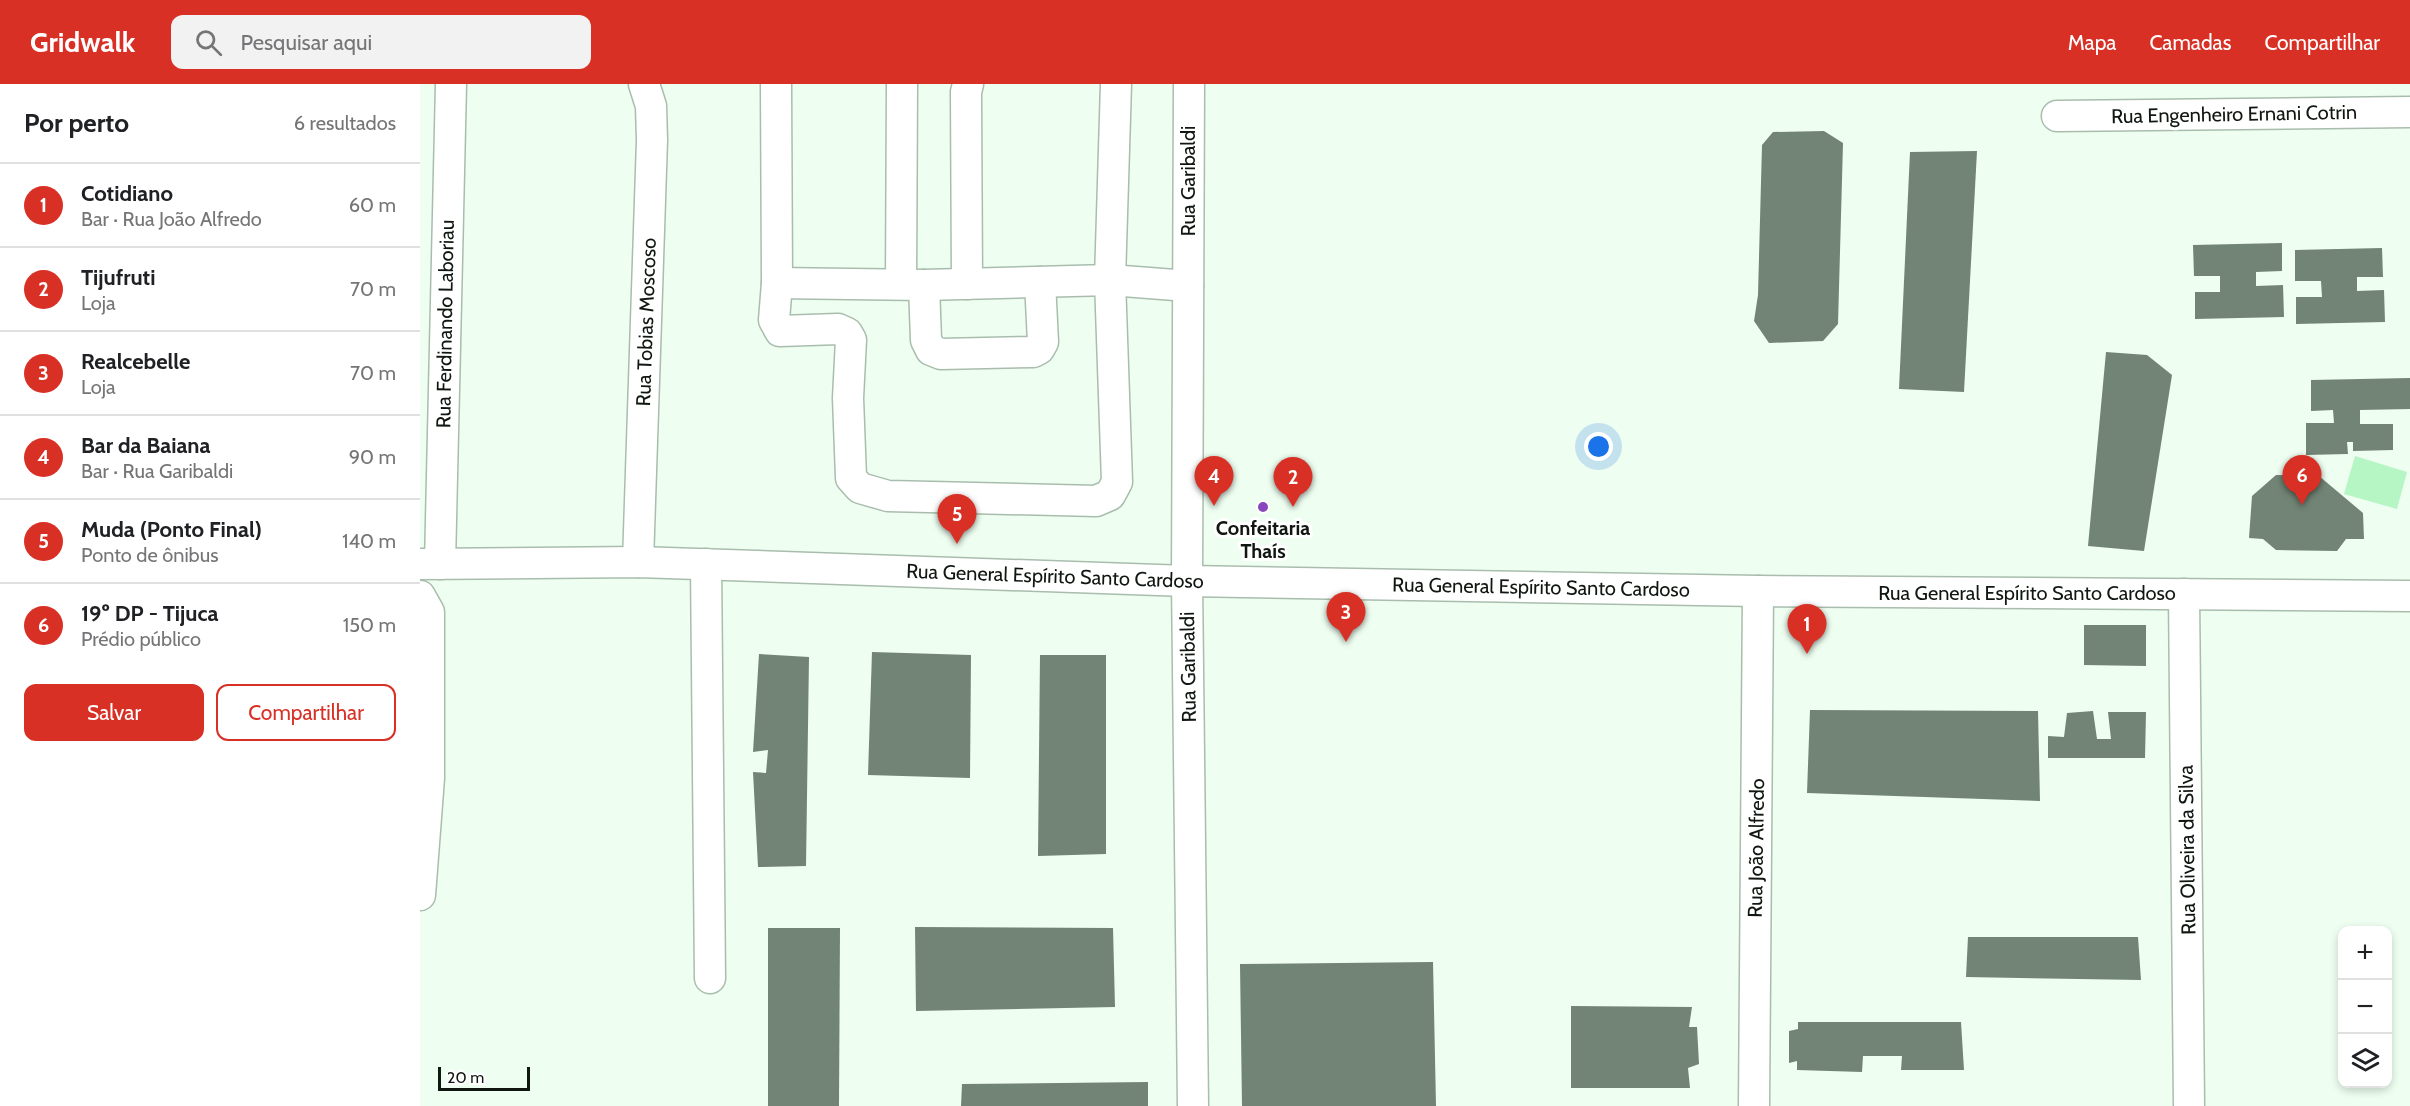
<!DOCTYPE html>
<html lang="pt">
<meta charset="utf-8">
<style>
:root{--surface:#fff;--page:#f2f2f2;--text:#202124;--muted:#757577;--line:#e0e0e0;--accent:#d93025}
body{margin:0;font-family:Cabin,sans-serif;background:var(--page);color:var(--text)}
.controls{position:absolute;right:18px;bottom:18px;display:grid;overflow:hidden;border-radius:12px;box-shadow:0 3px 9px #0003}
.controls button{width:54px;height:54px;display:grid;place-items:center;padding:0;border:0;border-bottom:2px solid var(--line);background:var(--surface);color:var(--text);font:30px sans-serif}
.scale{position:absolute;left:18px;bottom:15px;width:92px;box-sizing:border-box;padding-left:6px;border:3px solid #101711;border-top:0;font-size:16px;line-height:21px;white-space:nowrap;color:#101711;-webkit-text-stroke:4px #fff;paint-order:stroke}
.you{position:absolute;left:1179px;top:363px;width:21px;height:21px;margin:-15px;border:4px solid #fff;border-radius:50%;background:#1a73e8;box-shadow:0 0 0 9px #1a73e833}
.badge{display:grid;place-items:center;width:39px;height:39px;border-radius:50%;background:var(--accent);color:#fff;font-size:20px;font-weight:700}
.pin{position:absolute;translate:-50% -50px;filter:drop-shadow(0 2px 3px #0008)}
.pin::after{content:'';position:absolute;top:32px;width:21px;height:18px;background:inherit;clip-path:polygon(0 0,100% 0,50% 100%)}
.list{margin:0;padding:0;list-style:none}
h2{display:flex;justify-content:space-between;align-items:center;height:78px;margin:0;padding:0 24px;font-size:26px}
h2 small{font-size:20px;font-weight:400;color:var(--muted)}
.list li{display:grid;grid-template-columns:39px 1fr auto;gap:18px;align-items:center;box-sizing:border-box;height:84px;padding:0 24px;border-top:2px solid var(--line)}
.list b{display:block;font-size:22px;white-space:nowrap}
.list p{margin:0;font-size:20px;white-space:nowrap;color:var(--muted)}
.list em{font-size:20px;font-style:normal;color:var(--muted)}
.actions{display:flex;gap:12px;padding:18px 24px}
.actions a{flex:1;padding:14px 0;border:2px solid var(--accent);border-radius:12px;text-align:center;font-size:21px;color:var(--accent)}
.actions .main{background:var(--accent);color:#fff}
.icon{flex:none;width:33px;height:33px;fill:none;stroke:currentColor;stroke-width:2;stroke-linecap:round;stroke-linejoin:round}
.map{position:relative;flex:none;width:1990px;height:1022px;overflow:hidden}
header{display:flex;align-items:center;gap:36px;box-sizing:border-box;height:84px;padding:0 30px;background:var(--accent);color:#fff}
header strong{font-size:28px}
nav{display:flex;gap:33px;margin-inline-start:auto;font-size:21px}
.search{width:420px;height:54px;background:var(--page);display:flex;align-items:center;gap:15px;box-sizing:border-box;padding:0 21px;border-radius:12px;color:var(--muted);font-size:22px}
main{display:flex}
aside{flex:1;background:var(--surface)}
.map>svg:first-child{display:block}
.green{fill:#b6f5c4}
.building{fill:#718475}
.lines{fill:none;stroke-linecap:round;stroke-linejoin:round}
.minor-casing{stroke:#a9bdad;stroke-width:33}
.minor{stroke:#fff;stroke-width:30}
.poi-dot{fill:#8847bc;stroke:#fff;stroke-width:2}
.labels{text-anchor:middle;stroke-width:6;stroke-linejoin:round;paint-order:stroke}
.street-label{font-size:20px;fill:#101711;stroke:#fff}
.poi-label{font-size:20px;font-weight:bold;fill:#101711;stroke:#fff}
</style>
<header>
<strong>Gridwalk</strong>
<div class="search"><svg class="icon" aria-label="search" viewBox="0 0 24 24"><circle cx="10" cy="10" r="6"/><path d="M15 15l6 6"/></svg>Pesquisar aqui</div>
<nav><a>Mapa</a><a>Camadas</a><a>Compartilhar</a></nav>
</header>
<main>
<aside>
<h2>Por perto<small>6 resultados</small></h2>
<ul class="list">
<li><span class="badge">1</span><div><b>Cotidiano</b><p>Bar · Rua João Alfredo</p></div><em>60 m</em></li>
<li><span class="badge">2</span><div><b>Tijufruti</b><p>Loja</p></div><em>70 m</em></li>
<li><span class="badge">3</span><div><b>Realcebelle</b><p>Loja</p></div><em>70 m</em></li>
<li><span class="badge">4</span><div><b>Bar da Baiana</b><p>Bar · Rua Garibaldi</p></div><em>90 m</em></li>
<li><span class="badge">5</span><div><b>Muda (Ponto Final)</b><p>Ponto de ônibus</p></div><em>140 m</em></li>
<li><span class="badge">6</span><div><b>19º DP - Tijuca</b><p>Prédio público</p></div><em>150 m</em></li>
</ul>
<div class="actions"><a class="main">Salvar</a><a>Compartilhar</a></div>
</aside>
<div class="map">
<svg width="1990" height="1022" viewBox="0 0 1990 1022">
<rect width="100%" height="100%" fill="#eefef1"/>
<path class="green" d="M1935,372l52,16 -10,37 -53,-15z"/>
<g class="building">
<path d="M1404,47l19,12 -5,181 -15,17 -54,2 -15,-22 4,-26 4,-150 11,-13z"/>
<path d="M1557,67l-13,241 -65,-3 11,-237z"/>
<path d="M1862,159v28l-26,1v14l27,-1 1,32 -89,2v-27h25v-16h-26l-1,-31z"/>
<path d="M1962,164l1,29h-26v14l27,-1 1,32 -89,2v-27h26l-1,-16h-26v-31z"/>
<path d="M1686,268l41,3 25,20 -28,176 -56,-5z"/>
<path d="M1990,294v31l-50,1v14h33v26l-40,1v-9h-6l1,12 -42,1v-32h28l-1,-13 -22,1v-31z"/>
<path d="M1856,391l43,1 44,37 1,26h-18l-9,12 -61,-1 -13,-11 -14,-1 3,-42z"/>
<path d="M1664,541h62v41l-62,-1z"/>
<path d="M452,568l99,3 -1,123 -102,-3z"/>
<path d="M339,570l50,3 -3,209 -48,1 -5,-95 13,1 2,-23 -15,2z"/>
<path d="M620,571h66v199l-68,2z"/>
<path d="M1390,626l228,1 2,90 -233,-8z"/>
<path d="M1673,627l4,28h14l-3,-27h38l-1,46h-97v-22l16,1 3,-24z"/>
<path d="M495,843l198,1 2,79 -199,4z"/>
<path d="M348,844h72l-1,178h-71z"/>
<path d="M1548,853h170l3,43 -175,-3z"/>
<path d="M1013,878l3,144h-194l-2,-142z"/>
<path d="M1151,922l121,1 -3,20h8l2,37 -11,4 2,20h-119z"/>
<path d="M1378,938h163l3,48h-63l1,-14h-39l-1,16 -65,-2v-9l-8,2v-32l9,-2z"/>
<path d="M728,998v24h-187l1,-22z"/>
</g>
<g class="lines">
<g class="minor-casing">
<g id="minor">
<path d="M356,0l1,199 147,2 186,-5 78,6"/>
<path d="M769,0l-2,497 6,525"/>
<path d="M1637,32l353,-4"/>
<path d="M357,199l-3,37 6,11 58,-2 9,4 4,7 -3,58 3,80 9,10 28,8 208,5 14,-6 7,-13 -7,-202 6,-196"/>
<path d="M481,200l1,-200"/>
<path d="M547,200l-1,-192 2,-8"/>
<path d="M504,201l2,55 5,10 10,4 92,-2 6,-3 4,-7 -3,-60"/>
<path d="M218,478l14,-422 -1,-34 -7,-22"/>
<path d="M0,480l218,-2 549,19 571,10 652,5"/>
<path d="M20,480l11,-480"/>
<path d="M286,480l4,414"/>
<path d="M1764,510l5,512"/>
<path d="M0,512l9,16v166l-9,117"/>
<path d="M1334,1022l4,-515"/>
</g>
</g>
<use href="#minor" class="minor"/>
</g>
<circle class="poi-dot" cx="843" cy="423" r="6"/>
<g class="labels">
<g class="street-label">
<text transform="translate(1814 30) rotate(-1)" y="7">Rua Engenheiro Ernani Cotrin</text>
<text transform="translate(768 97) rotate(-90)" y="7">Rua Garibaldi</text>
<text transform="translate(226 238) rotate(-88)" y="7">Rua Tobias Moscoso</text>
<text transform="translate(25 240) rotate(-89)" y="7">Rua Ferdinando Laboriau</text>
<text transform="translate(635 492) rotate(2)" y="7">Rua General Espírito Santo Cardoso</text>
<text transform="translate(1121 503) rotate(1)" y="7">Rua General Espírito Santo Cardoso</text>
<text x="1607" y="516">Rua General Espírito Santo Cardoso</text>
<text transform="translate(768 583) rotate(-91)" y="7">Rua Garibaldi</text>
<text transform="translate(1336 764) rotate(-89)" y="7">Rua João Alfredo</text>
<text transform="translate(1767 766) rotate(-91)" y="7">Rua Oliveira da Silva</text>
</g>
<g class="poi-label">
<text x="843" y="451">Confeitaria<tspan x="843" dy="23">Thaís</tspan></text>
</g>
</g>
</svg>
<div class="controls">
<button>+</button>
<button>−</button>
<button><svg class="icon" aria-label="layers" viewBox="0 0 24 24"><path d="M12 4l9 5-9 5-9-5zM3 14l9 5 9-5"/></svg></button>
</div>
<div class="scale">20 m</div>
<div class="you"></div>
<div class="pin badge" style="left:1387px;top:570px">1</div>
<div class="pin badge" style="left:873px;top:423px">2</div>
<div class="pin badge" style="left:926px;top:558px">3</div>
<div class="pin badge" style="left:794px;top:422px">4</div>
<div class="pin badge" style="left:537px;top:460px">5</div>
<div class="pin badge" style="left:1882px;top:421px">6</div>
</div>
</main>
